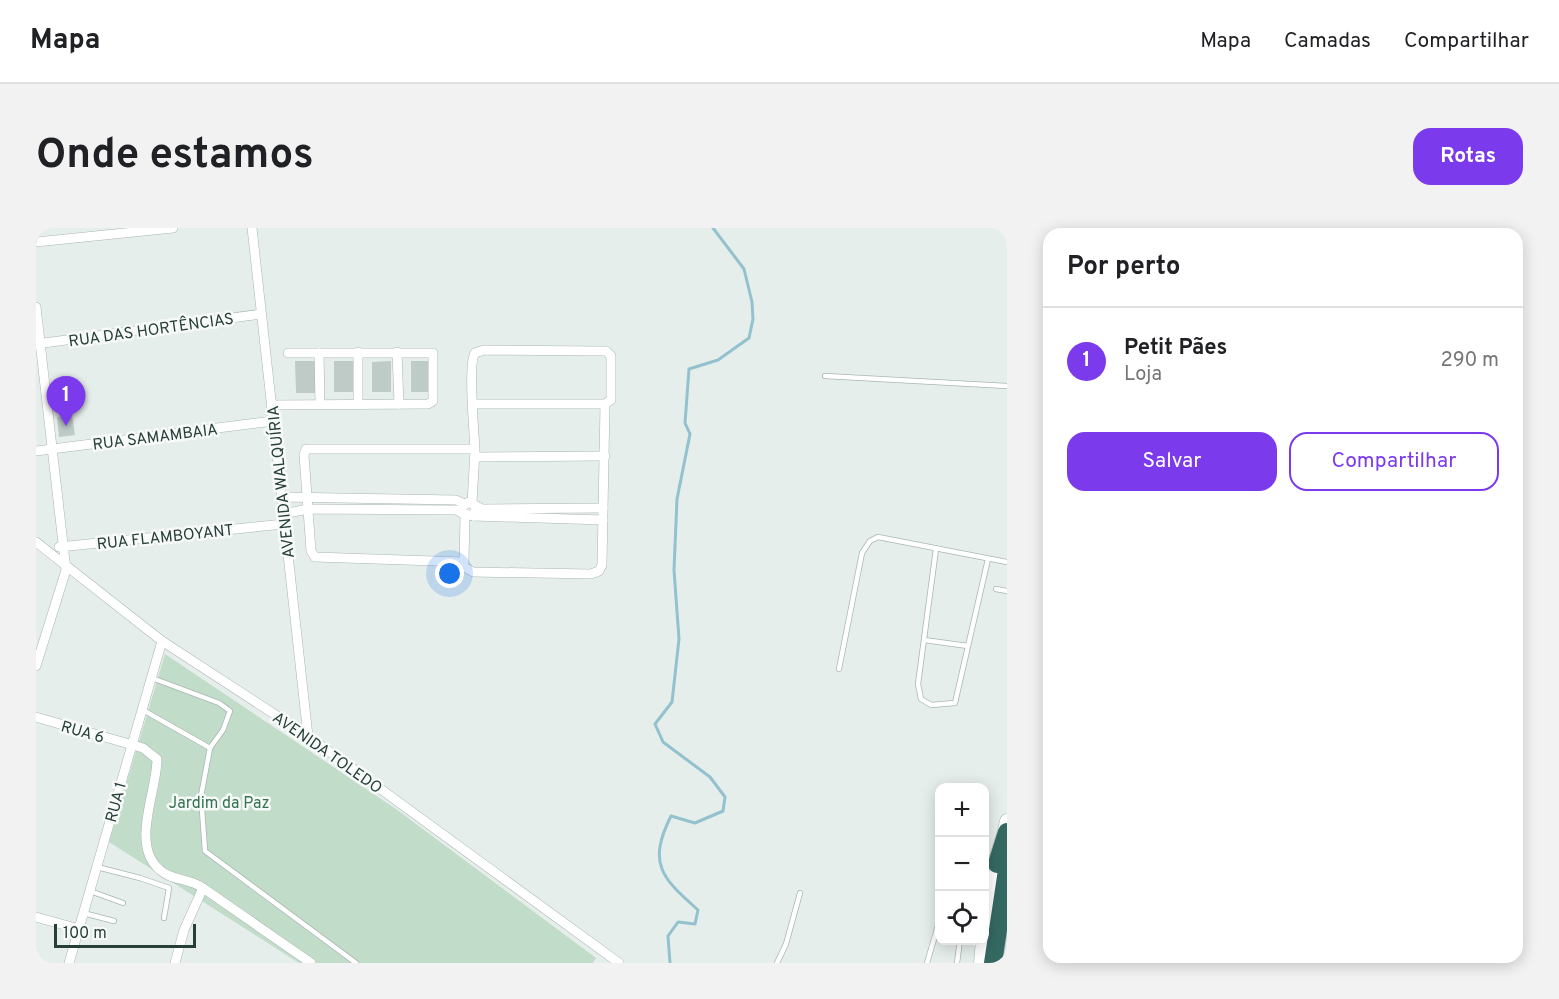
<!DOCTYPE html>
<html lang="pt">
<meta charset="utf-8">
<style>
:root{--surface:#fff;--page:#f2f2f2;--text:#202124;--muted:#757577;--line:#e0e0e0;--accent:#7c3aed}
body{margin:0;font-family:Overpass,sans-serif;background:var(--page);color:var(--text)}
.controls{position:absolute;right:18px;bottom:18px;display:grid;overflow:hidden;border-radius:12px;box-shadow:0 3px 15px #0003}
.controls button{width:54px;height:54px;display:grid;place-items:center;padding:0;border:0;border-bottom:2px solid var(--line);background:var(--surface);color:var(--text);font:30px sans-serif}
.scale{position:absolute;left:18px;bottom:15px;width:142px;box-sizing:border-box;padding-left:6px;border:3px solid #263f39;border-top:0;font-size:16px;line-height:21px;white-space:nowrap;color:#263f39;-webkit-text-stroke:4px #f7faf9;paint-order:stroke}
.you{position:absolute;left:414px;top:346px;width:21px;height:21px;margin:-15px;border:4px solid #fff;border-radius:50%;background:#1a73e8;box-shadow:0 0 0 9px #1a73e833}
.badge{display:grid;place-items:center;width:39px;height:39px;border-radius:50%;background:var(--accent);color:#fff;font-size:20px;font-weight:700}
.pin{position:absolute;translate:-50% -50px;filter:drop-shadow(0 2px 3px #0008)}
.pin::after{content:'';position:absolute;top:32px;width:21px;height:18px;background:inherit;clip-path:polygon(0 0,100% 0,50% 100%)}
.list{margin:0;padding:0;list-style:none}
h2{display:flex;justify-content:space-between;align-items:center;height:78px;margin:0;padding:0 24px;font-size:26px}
h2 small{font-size:20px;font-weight:400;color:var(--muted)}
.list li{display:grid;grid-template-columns:39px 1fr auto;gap:18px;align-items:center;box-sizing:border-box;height:108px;padding:0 24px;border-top:2px solid var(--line)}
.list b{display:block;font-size:22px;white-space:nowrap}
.list p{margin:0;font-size:20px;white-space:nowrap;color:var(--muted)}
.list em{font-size:20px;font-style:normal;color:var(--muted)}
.actions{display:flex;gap:12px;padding:18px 24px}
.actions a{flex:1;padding:14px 0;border:2px solid var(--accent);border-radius:18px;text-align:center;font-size:21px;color:var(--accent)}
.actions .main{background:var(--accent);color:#fff}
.icon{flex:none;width:33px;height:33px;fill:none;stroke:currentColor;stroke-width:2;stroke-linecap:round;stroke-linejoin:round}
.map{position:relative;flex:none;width:971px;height:735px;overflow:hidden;border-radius:18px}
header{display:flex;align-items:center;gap:36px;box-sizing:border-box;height:84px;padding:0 30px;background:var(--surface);border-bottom:2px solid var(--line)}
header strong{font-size:28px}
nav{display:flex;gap:33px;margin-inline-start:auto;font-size:21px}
.intro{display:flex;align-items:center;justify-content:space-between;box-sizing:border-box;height:144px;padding:0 36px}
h1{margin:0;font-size:42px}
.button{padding:15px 27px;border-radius:18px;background:var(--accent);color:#fff;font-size:21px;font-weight:700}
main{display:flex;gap:36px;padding:0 36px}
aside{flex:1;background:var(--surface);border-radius:18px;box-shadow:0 3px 15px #0003}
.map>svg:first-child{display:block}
.green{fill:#c1ddca}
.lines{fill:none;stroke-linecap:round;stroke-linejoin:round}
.stream{stroke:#93c1ce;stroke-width:3}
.building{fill:#becbc7}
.lane-casing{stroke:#a9b6b2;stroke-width:6}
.street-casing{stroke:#a9b6b2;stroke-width:10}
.secondary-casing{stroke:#a5b9b3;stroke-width:15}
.highway-casing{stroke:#c2c9c8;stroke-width:20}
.lane{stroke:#fff;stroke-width:4.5}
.street{stroke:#fff;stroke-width:9}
.secondary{stroke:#fff;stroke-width:14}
.highway{stroke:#346961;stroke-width:18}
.labels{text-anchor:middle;stroke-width:5;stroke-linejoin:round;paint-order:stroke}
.street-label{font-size:16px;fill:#263f39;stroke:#f7faf9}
.park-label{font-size:16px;fill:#33734f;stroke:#f7faf9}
</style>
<header>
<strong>Mapa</strong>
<nav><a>Mapa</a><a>Camadas</a><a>Compartilhar</a></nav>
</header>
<div class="intro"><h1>Onde estamos</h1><a class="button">Rotas</a></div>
<main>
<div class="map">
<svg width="971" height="735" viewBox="0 0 971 735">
<rect width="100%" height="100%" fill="#e6eeeb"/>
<path class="green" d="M129,426l231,155 200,149 -3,5h-294l-190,-121z"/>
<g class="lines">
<path class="stream" d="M634,735l-2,-27 10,-14 17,2 3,-14c-36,-32 -51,-46 -27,-94l24,7 28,-12 2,-14 -15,-20 -47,-35 -8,-18 17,-22 7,-63 -5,-69 3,-71 13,-65 -5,-11 4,-54 29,-9 31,-22 4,-19 -1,-17 -8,-33 -31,-41"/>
</g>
<g class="building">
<path d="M259,133h21v32h-20z"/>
<rect x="298" y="133" width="20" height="31"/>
<path d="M355,133v31h-19v-30z"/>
<rect x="375" y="133" width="18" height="31"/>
<path d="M36,187l3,20 -16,2 -2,-20z"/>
</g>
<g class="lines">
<g class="lane-casing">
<g id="lane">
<path d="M789,148l182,10"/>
<path d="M900,321l-18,135 3,15 10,6 24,-2 33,-144"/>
<path d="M960,361l11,2"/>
<path d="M888,412l44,6"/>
<path d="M803,441l23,-116 8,-12 8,-4 129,25"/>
<path d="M116,450l67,25 11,8 -7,19 -13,18"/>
<path d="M107,482l67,38 -9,48 4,55 151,112"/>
<path d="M61,639l43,11 29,10 -5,30"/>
<path d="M54,663l33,12"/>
<path d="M47,685l31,8"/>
<path d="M741,735l9,-19 14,-51"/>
<path d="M891,735l12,-41"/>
<path d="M921,735l3,-23"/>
</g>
</g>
<g class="street-casing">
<g id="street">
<path d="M216,0l56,508"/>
<path d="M0,14l137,-14"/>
<path d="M0,79l30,263 -30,96"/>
<path d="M0,116l225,-30"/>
<path d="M322,124v52"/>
<path d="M361,124l2,52"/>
<path d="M283,125l1,51"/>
<path d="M437,176h132l6,-4v-44l-5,-5h-7l-115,-1 -9,3c-7,9 -1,79 0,96h-169l-2,6 7,96 4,6 149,5 -1,4 10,6 118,2 8,-3 3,-6 3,-161"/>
<path d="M235,177l157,-1 5,-3v-48h-145"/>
<path d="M0,223l237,-30"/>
<path d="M439,229l130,-1"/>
<path d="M246,269l174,3 9,4"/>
<path d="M436,275l3,-52"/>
<path d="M440,279l-3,9 -11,-3v-6l7,-5 13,7 121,-1"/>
<path d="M247,286l25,-5 148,1 6,3"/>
<path d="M437,288l130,4"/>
<path d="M0,314l126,99 146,95 311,227"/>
<path d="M23,319l225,-23"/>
<path d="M428,334l1,-46"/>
<path d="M0,489l107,31 14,11c0,33 -27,86 3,111 12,11 30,8 43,18l-19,42 -9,33"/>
<path d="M167,660l108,75"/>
<path d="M0,689l43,12"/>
<path d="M33,735l93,-322"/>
</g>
</g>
<g class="secondary-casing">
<g id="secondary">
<path d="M948,704l23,-111"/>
<path d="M945,735l2,-23"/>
</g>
</g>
<g class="highway-casing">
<g id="highway">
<path d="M961,636l10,-32"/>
<path d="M957,735l14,-93"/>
</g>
</g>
<use href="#lane" class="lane"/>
<use href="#street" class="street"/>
<use href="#secondary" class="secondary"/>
<use href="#highway" class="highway"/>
</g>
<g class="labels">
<g class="street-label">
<text transform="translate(115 101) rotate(-8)" y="6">RUA DAS HORTÊNCIAS</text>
<text transform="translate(119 208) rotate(-7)" y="6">RUA SAMAMBAIA</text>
<text transform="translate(244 254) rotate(-96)" y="6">AVENIDA WALQUÍRIA</text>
<text transform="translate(129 308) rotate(-6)" y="6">RUA FLAMBOYANT</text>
<text transform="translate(47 503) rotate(16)" y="6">RUA 6</text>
<text transform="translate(292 524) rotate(35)" y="6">AVENIDA TOLEDO</text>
<text transform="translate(79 574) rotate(-75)" y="6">RUA 1</text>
</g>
<g class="park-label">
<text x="183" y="580">Jardim da Paz</text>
</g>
</g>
</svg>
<div class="controls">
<button>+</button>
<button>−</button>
<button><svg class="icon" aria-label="locate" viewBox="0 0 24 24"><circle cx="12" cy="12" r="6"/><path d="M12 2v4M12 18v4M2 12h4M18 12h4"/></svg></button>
</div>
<div class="scale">100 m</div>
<div class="you"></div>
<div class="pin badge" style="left:30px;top:198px">1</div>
</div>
<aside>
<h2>Por perto<small></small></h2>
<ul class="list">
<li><span class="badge">1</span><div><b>Petit Pães</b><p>Loja</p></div><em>290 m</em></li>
</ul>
<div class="actions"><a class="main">Salvar</a><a>Compartilhar</a></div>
</aside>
</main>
